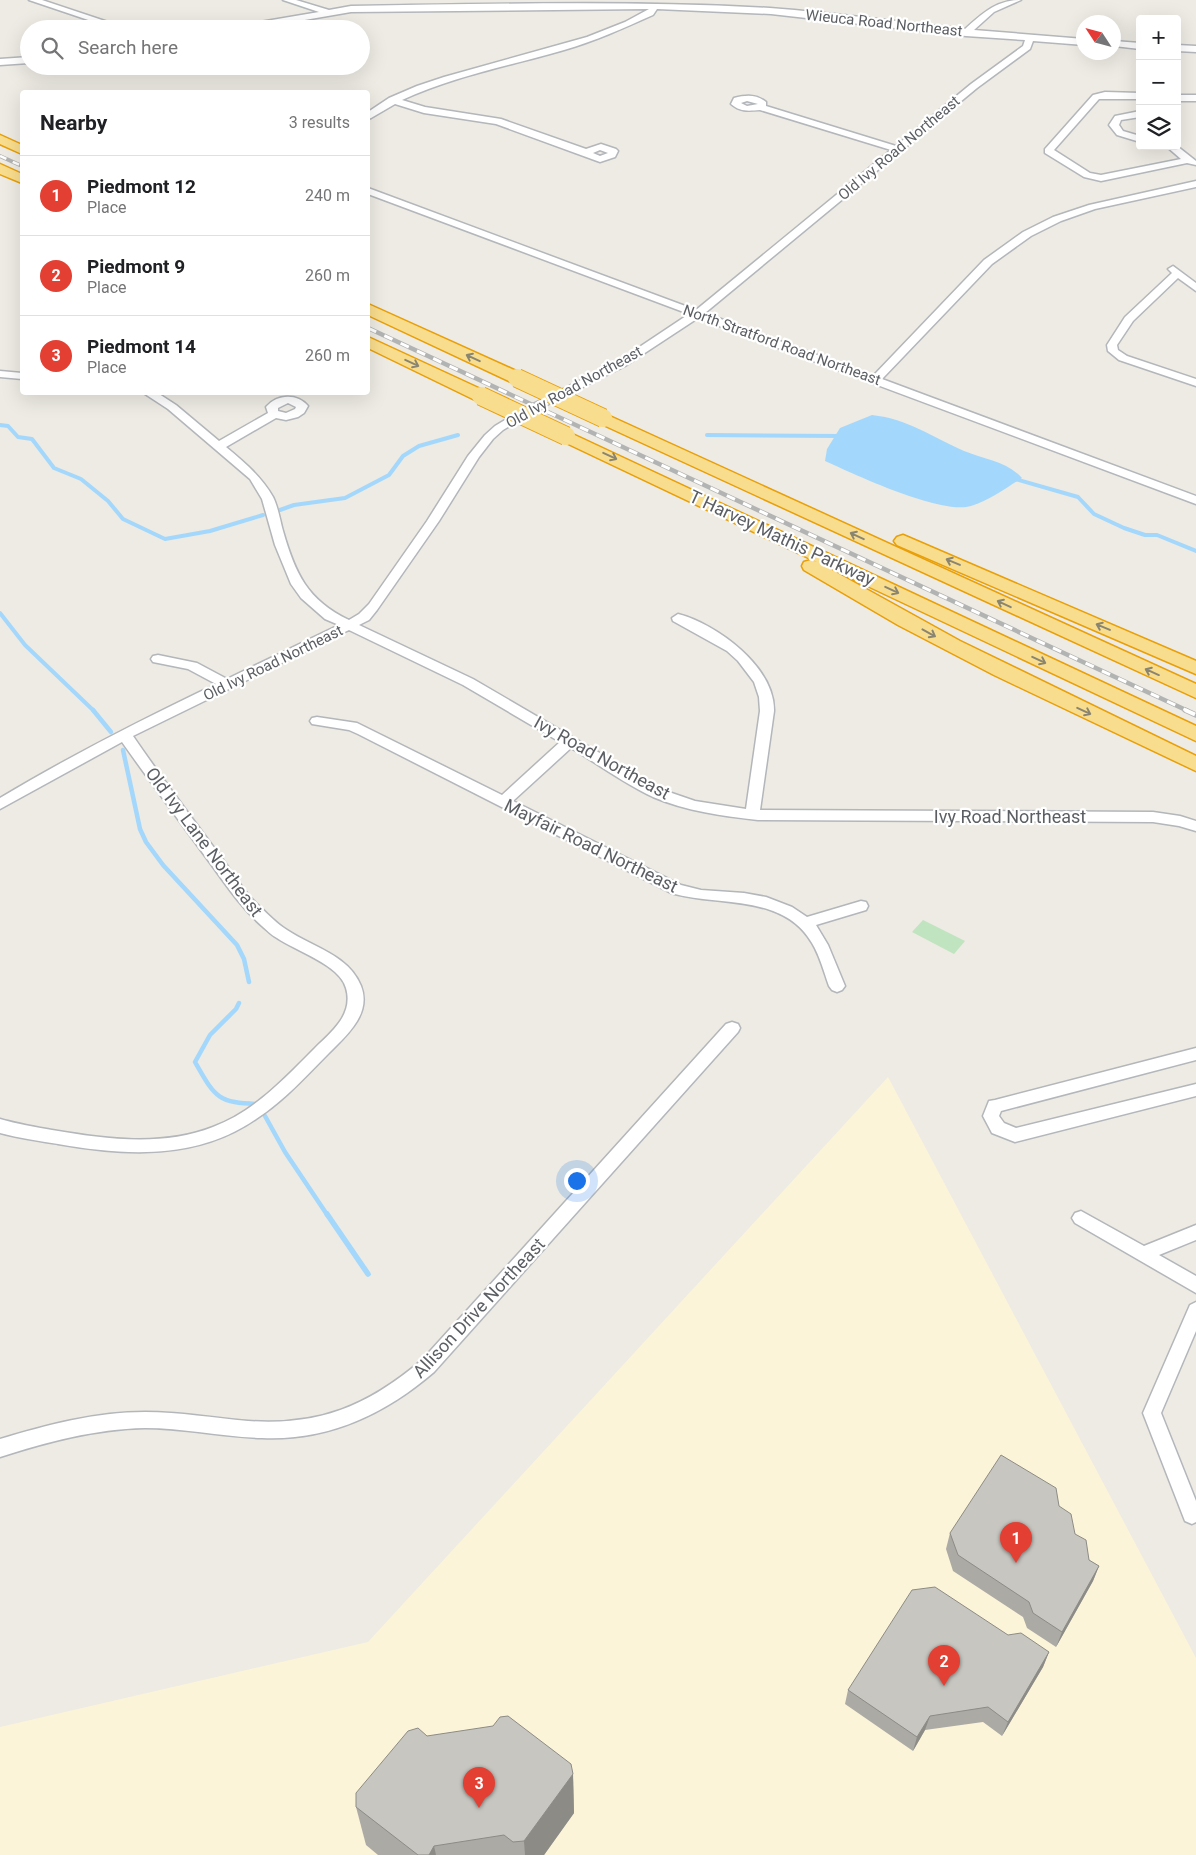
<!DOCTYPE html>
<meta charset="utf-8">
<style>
:root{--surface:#fff;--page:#f2f2f2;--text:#202124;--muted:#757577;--line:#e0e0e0;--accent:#e33f33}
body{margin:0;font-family:Roboto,sans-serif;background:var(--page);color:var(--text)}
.controls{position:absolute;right:15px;top:15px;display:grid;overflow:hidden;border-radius:5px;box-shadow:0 5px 20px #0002}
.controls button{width:45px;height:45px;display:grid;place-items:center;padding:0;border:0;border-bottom:1px solid var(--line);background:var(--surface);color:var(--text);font:25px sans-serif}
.compass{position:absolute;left:1076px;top:15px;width:45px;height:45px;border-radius:50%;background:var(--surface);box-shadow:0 5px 20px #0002;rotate:306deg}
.you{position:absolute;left:576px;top:1180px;width:18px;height:18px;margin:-12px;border:4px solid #fff;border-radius:50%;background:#1a73e8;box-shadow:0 0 0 8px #1a73e833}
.badge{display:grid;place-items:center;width:32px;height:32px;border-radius:50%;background:var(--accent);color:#fff;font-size:16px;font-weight:700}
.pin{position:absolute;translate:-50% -41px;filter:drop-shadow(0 1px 2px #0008)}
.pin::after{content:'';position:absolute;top:26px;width:18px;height:15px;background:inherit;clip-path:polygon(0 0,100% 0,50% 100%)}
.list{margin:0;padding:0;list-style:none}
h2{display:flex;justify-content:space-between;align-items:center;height:65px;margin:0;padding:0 20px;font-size:21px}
h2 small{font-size:16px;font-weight:400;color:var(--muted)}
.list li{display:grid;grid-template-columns:32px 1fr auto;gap:15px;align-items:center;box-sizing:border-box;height:80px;padding:0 20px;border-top:1px solid var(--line)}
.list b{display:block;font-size:19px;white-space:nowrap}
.list p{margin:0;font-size:16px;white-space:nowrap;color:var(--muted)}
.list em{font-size:16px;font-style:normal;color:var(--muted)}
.icon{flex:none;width:28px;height:28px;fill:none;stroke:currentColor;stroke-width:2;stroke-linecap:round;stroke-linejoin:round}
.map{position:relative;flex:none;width:1196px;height:1855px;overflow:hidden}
.search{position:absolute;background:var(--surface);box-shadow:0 5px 20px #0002;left:20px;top:20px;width:350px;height:55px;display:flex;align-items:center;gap:12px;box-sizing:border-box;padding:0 18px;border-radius:28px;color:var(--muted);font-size:19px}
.panel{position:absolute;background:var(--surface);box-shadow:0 5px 20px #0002;left:20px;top:90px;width:350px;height:305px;border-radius:5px}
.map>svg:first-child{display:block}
.commercial{fill:#fcf4d9}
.green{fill:#c0e4c0}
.water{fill:#a4d7fc}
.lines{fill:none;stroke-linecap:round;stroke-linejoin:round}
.stream-far2{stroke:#a4d7fc;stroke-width:4}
.stream-far1{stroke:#a4d7fc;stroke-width:4.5}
.stream{stroke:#a4d7fc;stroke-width:5.5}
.minor-casing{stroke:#b3b6ba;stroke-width:3}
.highway-casing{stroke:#e89f08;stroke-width:3}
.minor{fill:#fff;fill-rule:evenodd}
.highway{fill:#f9dd8e;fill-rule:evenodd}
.rail-far2-casing{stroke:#b2b3b3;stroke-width:4}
.rail-far1-casing{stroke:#b2b3b3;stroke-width:4.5}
.rail-casing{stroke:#b2b3b3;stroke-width:5.5}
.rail-far2{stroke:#fff;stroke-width:2.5;stroke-dasharray:7;stroke-linecap:butt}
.rail-far1{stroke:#fff;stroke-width:3;stroke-dasharray:9;stroke-linecap:butt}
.rail{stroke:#fff;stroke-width:4;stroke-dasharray:11;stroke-linecap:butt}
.highway-bridge-casing{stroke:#e89f08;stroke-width:20;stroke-linecap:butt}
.highway-bridge{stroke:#f9dd8e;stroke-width:18}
.wall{fill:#acaaa5}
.shaded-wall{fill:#8c8b86}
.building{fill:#c8c6c0;stroke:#8c8b86}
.oneway{stroke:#8a8570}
.labels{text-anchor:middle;stroke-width:4.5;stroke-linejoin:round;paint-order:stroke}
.far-street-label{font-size:15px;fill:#5b5f63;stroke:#fff}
.street-label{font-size:18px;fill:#5b5f63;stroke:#fff}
</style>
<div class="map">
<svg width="1196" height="1855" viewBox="0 0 1196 1855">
<rect width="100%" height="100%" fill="#edebe3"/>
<path class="commercial" d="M888,1077l308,581v197h-1196v-128l368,-85z"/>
<path class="green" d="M923,920l42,21 -11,13 -42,-22z"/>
<path class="water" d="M872,415c36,4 60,22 92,36 20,8 44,11 58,27 -16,10 -32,22 -51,28 -30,9 -115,-31 -146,-45l2,-12 13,-21z"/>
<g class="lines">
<g class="stream-far2">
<path d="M0,425l8,1 10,11 14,2 22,29 27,11 27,22 15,18 42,20 45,-8 53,-16"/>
<path d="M707,435l134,1"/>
<path d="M1015,479l63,18 16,17 30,14 21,7h12l39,16"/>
<path d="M280,510l14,-5 51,-7 44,-23 14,-19 16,-10 39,-11"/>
<path d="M0,613l25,32 69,66"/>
</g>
<g class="stream-far1">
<path d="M93,710l18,22"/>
<path d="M123,750l17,79 6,13 17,23 74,80 7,14 5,23"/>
<path d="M239,1003l-3,6 -26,26 -15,27c20,35 22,41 64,42"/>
<path d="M265,1116l20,36 43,64"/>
</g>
<path class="stream" d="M327,1214l41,60"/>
<g class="minor-casing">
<g id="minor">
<path d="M29,0h13l87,29h-14z"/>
<path d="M283,0h13l33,10 22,-4c139,-2 279,-6 419,2 65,5 130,14 195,21 17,-15 31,-29 56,-29l-27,12 -20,18 110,9v6l-51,-4 -3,8 -53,39 -272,225 168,63 111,-116 39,-28 30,-15 36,-12 107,-24v6l-101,22 -34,12 -30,15 -39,28 -110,115 314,117v8l-498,-186 -73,48 -94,47 -28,17 -10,9 -14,18 -40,64 -62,89 -8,10 -10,5 114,54 190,111 32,11 51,8 14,-98 -1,-14 -5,-15 -16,-21 -11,-10 -54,-30 -1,-3 6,-4c39,10 97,53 96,97l-14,99 393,2 27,4 16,5v10l-17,-5 -26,-4 -395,-2c-35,-4 -72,-9 -105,-23 -28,-13 -55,-33 -82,-49l-58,53 168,84 20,5 43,3 22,4 26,10 15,10 54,-16 5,1 2,4 -2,4 -50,15 12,20 17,41 -3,4 -5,2 -5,-2 -3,-4c-5,-14 -9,-30 -17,-43 -29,-50 -94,-36 -141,-50l-313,-159 -9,-4 -37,-6 -2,-3 2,-3 5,-1 40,6 145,72 58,-53 -97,-57 -114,-55 -216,106c28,41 58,81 88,121 12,16 24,37 39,50 9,8 17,17 27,23 25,17 62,25 74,56 11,28 -15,50 -32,67 -23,23 -45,48 -73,66 -59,41 -130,37 -198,25 -19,-3 -39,-6 -58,-11v-14c17,5 35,8 52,11 53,9 110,17 161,-3 41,-15 72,-49 102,-79 16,-16 39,-33 31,-60 -6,-23 -50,-37 -69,-50 -6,-3 -10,-8 -15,-12 -23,-20 -39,-46 -57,-70 -28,-38 -56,-76 -83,-114l-122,67v-11c70,-42 143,-79 216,-114l-28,-15 -35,-7 -2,-3 2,-3 5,-1 39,8 30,16 112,-54 -14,-6 -24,-21 -10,-14 -16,-39 -13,-46 -12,-20 -82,-70 -26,-17h14l20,13 43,36 49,-28 -2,-6c11,-13 31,-14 42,-1l-4,7 -6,4 -12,3 -10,-2 -50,29c18,15 35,29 47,50 5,10 7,23 10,34 12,42 24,69 66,89l10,-6 10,-10 58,-83 41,-65 17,-21 10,-9 28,-17 94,-47 72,-48 -321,-120v-6l328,122 195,-160 -131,-40c-12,1 -20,2 -29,-6l3,-6c12,-3 22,-4 32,4v4l130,40 75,-62 52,-38 2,-6 -59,-4 -195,-22 -114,-5 -4,6c-29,13 -58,26 -89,35 -55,16 -110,26 -162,50l23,7 76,12 85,30 15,-5 15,5 2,2 -3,6 -15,5 -104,-38 -72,-11 -29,-9 -24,14 -3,1v-7l21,-14 28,-12 27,-9 143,-40 38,-15 24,-13 -298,3 -99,17h-20l4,-3 83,-14zM747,101l11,3 -11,2 -6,-3zM600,150l8,3 -8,3 -7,-3zM288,403l8,4 -1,2 -9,4 -8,-2v-3z"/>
<path d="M1114,41l26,2v6l-26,-3z"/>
<path d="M1177,45l19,1v6l-19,-1z"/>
<path d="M29,57v6l-29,2v-6z"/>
<path d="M1105,92l35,1v6h-41l-45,51 36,23 11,2 80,-16 -15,-13h11l19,15v4l-9,-2 -86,18 -17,-4 -39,-24v-4l48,-54z"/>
<rect x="1177" y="95" width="19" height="6"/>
<path d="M1140,111v6l-19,3 -2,5 4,6 17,5v6l-23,-7 -8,-10 6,-9z"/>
<path d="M1173,266l23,17v8l-18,-13 -45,43 -16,24 1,5 9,6 69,23v7l-77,-26 -11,-9 -1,-6 18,-28 47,-44 -4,-4z"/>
<path d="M0,371l22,2v6l-22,-2z"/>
<path d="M732,1022l6,2 2,4 -2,4 -304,340c-49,42 -105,69 -172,66 -39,-1 -78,-10 -117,-10 -50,1 -98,14 -145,29v-18c47,-14 95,-27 145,-27 35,0 69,6 103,9 71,5 120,-15 174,-61l304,-336z"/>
<path d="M1196,1048v12l-195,51 -2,5 5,7 12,5 180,-44v12l-181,46 -23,-9 -9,-17 6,-15 6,-1z"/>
<path d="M1081,1211l63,35 52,-21v15l-37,15 37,21v17l-121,-70 -3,-5 3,-5z"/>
<path d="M1196,1302v29l-35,82 35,88v21l-4,2 -7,-3 -42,-108 47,-108z"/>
</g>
</g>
<g class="highway-casing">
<g id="highway">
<path d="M0,135l22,10v9l-22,-10z"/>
<path d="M0,164l22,10v9l-22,-9z"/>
<path d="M368,304l155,70 2,4 -2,4h-12l-143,-67z"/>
<path d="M368,337l119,55 2,4 -2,4h-12l-107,-52z"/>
<path d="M603,413l593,271v14l-599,-276 -3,-4 3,-4z"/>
<path d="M566,431l630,295v15l-377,-178 141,78 236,115v15l-202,-96 -96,-50 -94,-55 -2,-4 2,-4 7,-2 6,2 -257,-122 -3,-4 3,-4z"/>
<path d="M903,535l293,126v13l-299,-129 -3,-4 3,-4z"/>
</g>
</g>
<use href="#minor" class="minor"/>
<use href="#highway" class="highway"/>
<g class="rail-far2-casing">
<path id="rail-far2" d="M0,156l22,10"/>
</g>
<g class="rail-far1-casing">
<path id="rail-far1" d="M368,328l820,383"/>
</g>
<g class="rail-casing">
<path id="rail" d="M1185,710l11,5"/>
</g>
<use href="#rail-far2" class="rail-far2"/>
<use href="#rail-far1" class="rail-far1"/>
<use href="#rail" class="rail"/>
<g class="highway-bridge-casing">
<g id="highway-bridge">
<path d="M517,378l86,40"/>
<path d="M481,396l85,40"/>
</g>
</g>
<use href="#highway-bridge" class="highway-bridge"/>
</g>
<g class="wall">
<path d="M1059,1506l30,54 10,6 -6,15 -37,66 -29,-19 -4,-11 -70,-46 -7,-22 4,-16z"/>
<path d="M1008,1635l41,17 -6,15 -41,69 -19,-14 -58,8 -12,21 -68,-47 3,-14z"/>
<path d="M573,1774l1,39 -30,42h-166l-12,-10 -10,-38z"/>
</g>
<g class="shaded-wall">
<path d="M1099,1566l-6,15 -37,66 6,-15z"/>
<path d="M1049,1652l-6,15 -41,69 6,-14z"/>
<path d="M930,1716l-5,14 -12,21 4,-14z"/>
<path d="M573,1774l1,39 -30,42h-19l-1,-14z"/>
<path d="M434,1846l2,9h-7z"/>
</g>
<g class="building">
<path d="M1001,1455l55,33 3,18 12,8 4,20 11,6 3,20 10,6 -37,66 -29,-19 -4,-11 -71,-47 -8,-22z"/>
<path d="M935,1587l73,48 13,-2 28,19 -41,70 -20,-15 -58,9 -13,21 -69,-47 64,-100z"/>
<path d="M508,1716l63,48 2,10 -49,67 -11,1 -9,-7 -70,11 -5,9h-11l-62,-48v-14l52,-62 10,-3 9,8 66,-10 7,-9z"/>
</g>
<defs><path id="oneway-shaft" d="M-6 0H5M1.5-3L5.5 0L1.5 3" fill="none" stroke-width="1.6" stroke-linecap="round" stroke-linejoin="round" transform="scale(1.25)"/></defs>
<g class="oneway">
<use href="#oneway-shaft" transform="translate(473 358) rotate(-155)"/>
<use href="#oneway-shaft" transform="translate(412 363) rotate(25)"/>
<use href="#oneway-shaft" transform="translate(610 456) rotate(25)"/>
<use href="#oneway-shaft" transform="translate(857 536) rotate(-155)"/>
<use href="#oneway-shaft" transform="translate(953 562) rotate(-157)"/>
<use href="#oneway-shaft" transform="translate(892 590) rotate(25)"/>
<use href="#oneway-shaft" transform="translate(1004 604) rotate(-155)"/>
<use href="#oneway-shaft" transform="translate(1103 627) rotate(-157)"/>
<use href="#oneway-shaft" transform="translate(929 633) rotate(29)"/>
<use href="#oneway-shaft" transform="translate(1039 660) rotate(25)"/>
<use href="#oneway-shaft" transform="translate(1152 672) rotate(-156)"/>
<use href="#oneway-shaft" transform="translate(1084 711) rotate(25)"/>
</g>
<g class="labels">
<g class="far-street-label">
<text transform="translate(884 23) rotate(6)" y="5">Wieuca Road Northeast</text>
<text transform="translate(899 148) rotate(-40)" y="5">Old Ivy Road Northeast</text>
<text transform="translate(782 345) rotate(20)" y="5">North Stratford Road Northeast</text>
<text transform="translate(574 387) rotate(-29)" y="5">Old Ivy Road Northeast</text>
<text transform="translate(273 663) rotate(-26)" y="5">Old Ivy Road Northeast</text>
</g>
<g class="street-label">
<text transform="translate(782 538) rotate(25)" y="6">T Harvey Mathis Parkway</text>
<text transform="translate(602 758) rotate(29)" y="6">Ivy Road Northeast</text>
<text x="1010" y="823">Ivy Road Northeast</text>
<text transform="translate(204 842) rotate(53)" y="6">Old Ivy Lane Northeast</text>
<text transform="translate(591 846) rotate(26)" y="6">Mayfair Road Northeast</text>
<text transform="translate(479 1308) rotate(-47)" y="6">Allison Drive Northeast</text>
</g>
</g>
</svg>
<div class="controls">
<button>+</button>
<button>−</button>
<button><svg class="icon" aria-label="layers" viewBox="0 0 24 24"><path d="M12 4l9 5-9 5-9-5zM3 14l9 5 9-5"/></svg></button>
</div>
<svg class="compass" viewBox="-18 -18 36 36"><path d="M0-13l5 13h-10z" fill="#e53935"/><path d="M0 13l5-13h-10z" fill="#757577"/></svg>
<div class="you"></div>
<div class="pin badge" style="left:1016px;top:1563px">1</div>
<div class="pin badge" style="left:944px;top:1686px">2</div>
<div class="pin badge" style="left:479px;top:1808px">3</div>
<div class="search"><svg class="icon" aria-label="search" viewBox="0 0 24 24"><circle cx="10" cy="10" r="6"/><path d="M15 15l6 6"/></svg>Search here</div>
<section class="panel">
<h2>Nearby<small>3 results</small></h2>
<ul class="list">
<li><span class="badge">1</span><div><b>Piedmont 12</b><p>Place</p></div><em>240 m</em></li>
<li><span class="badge">2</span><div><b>Piedmont 9</b><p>Place</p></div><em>260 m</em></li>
<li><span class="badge">3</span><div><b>Piedmont 14</b><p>Place</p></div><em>260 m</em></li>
</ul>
</section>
</div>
